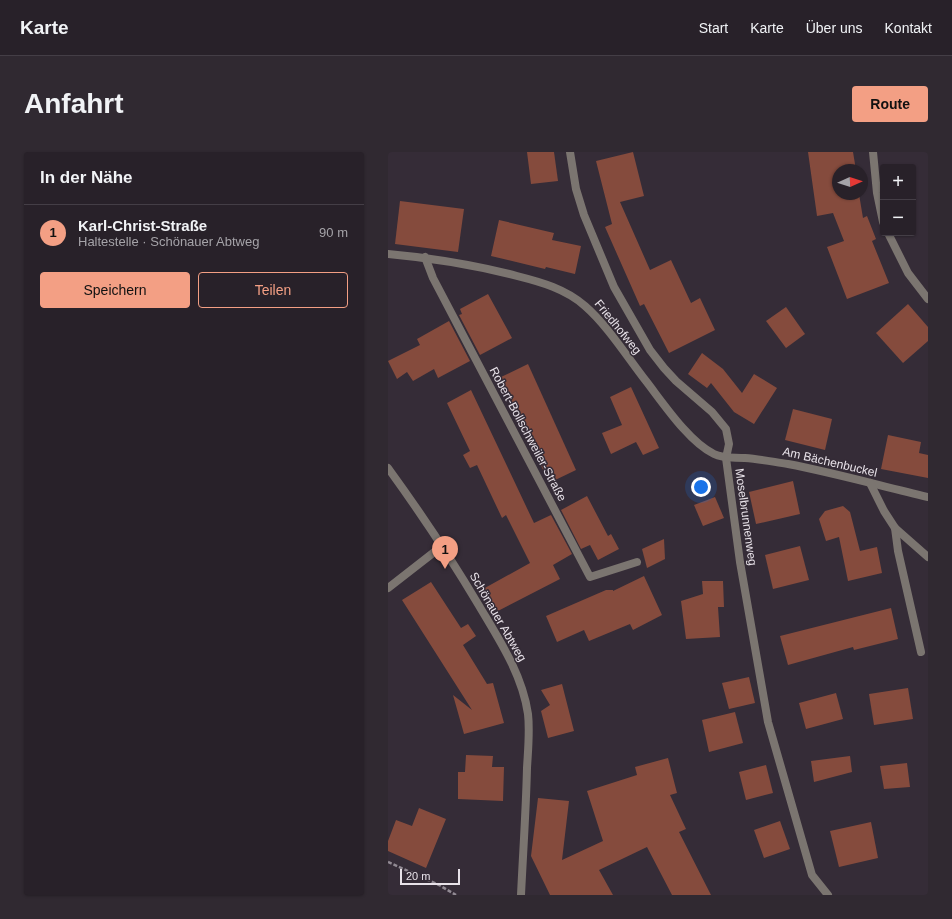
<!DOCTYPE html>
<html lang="de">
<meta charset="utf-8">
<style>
:root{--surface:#282129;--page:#302931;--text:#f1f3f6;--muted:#a5a3a8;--line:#443e46;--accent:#f39f84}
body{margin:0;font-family:Arial,sans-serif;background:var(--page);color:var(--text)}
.controls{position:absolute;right:12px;top:12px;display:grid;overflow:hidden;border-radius:4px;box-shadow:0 1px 3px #0004}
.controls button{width:36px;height:36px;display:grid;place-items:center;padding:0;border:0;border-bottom:1px solid var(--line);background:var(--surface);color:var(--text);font:20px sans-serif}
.compass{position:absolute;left:444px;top:12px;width:36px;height:36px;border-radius:50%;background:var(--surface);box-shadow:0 1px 3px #0004;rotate:87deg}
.scale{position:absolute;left:12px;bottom:10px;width:60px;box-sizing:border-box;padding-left:4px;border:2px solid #e8e2e9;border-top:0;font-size:11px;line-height:14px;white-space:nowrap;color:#e8e2e9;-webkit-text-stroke:3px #352c37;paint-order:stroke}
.you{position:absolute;left:313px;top:335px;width:14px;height:14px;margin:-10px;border:3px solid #fff;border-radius:50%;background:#1a73e8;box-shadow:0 0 0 6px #1a73e833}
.badge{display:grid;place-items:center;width:26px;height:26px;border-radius:50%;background:var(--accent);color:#111;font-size:13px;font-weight:700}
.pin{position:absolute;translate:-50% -33px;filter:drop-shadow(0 1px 2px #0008)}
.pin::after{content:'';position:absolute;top:21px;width:14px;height:12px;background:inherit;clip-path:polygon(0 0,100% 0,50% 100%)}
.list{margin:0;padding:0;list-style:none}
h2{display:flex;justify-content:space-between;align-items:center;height:52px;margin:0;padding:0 16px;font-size:17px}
h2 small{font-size:13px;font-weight:400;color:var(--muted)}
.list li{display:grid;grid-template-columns:26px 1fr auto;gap:12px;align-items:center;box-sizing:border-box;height:56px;padding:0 16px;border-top:1px solid var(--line)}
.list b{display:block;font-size:15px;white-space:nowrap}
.list p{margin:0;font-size:13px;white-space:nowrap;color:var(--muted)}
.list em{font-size:13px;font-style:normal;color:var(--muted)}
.actions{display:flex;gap:8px;padding:12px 16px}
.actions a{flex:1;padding:9px 0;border:1px solid var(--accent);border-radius:4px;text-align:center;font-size:14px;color:var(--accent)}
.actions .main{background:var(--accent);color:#111}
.map{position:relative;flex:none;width:540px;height:743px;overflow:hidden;border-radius:4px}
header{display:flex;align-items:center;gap:24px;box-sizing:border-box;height:56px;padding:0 20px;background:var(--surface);border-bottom:1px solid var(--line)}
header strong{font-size:19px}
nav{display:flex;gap:22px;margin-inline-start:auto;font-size:14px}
.intro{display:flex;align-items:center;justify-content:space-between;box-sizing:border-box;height:96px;padding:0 24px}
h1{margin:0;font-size:28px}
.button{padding:10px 18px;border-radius:4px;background:var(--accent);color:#111;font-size:14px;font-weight:700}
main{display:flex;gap:24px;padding:0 24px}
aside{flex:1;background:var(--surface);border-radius:4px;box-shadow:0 1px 3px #0004}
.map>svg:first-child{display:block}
.building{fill:#854b3d}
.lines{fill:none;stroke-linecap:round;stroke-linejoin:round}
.path{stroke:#918a93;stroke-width:2.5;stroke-dasharray:4 2;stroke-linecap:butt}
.street{stroke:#7b7570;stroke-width:8}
.labels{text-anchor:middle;stroke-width:3;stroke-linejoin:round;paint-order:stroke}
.street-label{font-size:12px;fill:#e8e2e9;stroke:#352c37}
</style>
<header>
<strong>Karte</strong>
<nav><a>Start</a><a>Karte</a><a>Über uns</a><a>Kontakt</a></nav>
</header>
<div class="intro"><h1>Anfahrt</h1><a class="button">Route</a></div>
<main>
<aside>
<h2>In der Nähe<small></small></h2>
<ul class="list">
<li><span class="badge">1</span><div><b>Karl-Christ-Straße</b><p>Haltestelle · Schönauer Abtweg</p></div><em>90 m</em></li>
</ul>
<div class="actions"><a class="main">Speichern</a><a>Teilen</a></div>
</aside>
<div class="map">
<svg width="540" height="743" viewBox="0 0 540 743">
<rect width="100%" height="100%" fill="#352c37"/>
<g class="building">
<path d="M139,0h27l4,29 -27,3z"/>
<path d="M245,0l11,44 -24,6 30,68 21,-10 20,43 9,-5 15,32 -46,23 -25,-49 -4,2 -35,-79 7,-3 -16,-63z"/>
<path d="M420,0h45l3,18h-18v24h21l4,24 4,-2 9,23 -4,2 17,42 -42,16 -20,-52 17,-6 -11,-28 -16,3z"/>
<path d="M12,49l64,8 -6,43 -63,-8z"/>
<path d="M111,68l55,13 -2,7 29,6 -6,28 -29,-7 -1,2 -54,-13z"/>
<path d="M100,142l24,44 -32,17 -21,-40 3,-1 -2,-5z"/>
<path d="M520,152l20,23v14l-25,22 -27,-30z"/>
<path d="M398,155l19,27 -19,14 -20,-27z"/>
<path d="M61,169l21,40 -32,17 -4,-9 -21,12 -6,-9 -10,7 -9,-18 32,-16 -3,-6z"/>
<path d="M314,201l21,16 19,24 12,-19 23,14 -23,36 -20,-12 -23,-29 -4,5 -19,-14z"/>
<path d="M140,212l48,106 -27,13 -48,-106z"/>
<path d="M243,235l28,61 -16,7 -7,-13 -25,12 -9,-21 20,-8 -12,-28z"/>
<path d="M83,238l63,133 17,-8 21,39 -19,11 7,14 -64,33 -13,-23 47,-26 -24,-48 -4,3 -25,-53 -7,3 -7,-13 7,-4 -23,-48z"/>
<path d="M405,257l39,10 -7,31 -40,-10z"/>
<path d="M500,283l33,7 -2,11 9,2v23l-47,-9z"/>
<path d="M405,329l7,33 -44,10 -7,-32z"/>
<path d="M199,344l21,40 3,-2 8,15 -21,11 -8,-15 -9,4 -20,-39z"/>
<path d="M327,345l9,21 -21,8 -9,-21z"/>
<path d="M455,354l7,6 10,39 17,-4 5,26 -34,8 -9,-44 -13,4 -7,-22 6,-8z"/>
<path d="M276,387l1,20 -18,9 -5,-19z"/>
<path d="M412,394l9,34 -36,9 -8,-34z"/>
<path d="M256,424l18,39 -29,15 -3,-6 -41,17 -5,-11 -27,12 -11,-26 60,-26h7v1z"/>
<path d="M314,429h21l1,26h-6l2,30 -34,2 -5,-38 22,-7z"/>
<path d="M43,430l30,46 7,-4 8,12 -13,9 24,39 6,-1 11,40 -40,11 -11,-39 19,15 -70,-110z"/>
<path d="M503,456l7,31 -44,11 -1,-3 -65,18 -8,-29z"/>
<path d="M361,525l6,26 -26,6 -7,-26z"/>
<path d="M174,532l12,47 -26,7 -7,-27 9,-6 -9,-15z"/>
<path d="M520,536l5,31 -39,6 -5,-31z"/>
<path d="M448,541l7,26 -37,10 -7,-26z"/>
<path d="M347,560l8,31 -34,9 -7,-32z"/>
<path d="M78,603l27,1 -1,11h12l-1,34 -45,-2v-27h7z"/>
<path d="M462,604l2,16 -38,10 -3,-21z"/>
<path d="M280,606l9,35 -7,2 16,34 -7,3 32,63h-39l-25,-48 -48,23 14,25h-63l-19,-39 7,-58 31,3 -7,59 41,-19 -16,-50 50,-16 -2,-8z"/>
<path d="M519,611l3,24 -26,2 -4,-23z"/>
<path d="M378,613l7,28 -27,7 -7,-28z"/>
<path d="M31,656l27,11 -20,49 -38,-17v-10l8,-21 16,6z"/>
<path d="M392,669l10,28 -26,9 -10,-28z"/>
<path d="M483,670l7,36 -39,9 -9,-36z"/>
</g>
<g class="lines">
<path class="path" d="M0,710l51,23 17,10"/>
<g class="street">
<path d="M182,0l6,37 8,26 30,72 36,63 14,18 12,13 36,31 14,17 3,15 -3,14 14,104 28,160 44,153 16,20"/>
<path d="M485,0l4,41 6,29"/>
<path d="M500,81l20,40 20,26"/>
<path d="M0,102c44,4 87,11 129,22 24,6 49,13 68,30 22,19 43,52 61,75 17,22 43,61 68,73 10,5 20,3 31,4 14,1 29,4 43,6 47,9 93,22 140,33"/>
<path d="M37,105l8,21 157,299 47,-15"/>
<path d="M0,316c32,44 62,89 90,136 20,34 44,69 50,110 2,17 0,36 -1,54 -1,42 -4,85 -6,127"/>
<path d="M482,331l14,28 11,17 33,29"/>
<path d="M507,376l3,23 23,101"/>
<path d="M0,436l54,-42"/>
</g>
</g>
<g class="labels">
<g class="street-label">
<text transform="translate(230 175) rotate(51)" y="4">Friedhofweg</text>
<text transform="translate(140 282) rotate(62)" y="4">Robert-Bollschweiler-Straße</text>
<text transform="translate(442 310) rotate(13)" y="4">Am Bächenbuckel</text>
<text transform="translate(358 365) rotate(82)" y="4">Moselbrunnenweg</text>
<text transform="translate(110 465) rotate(60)" y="4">Schönauer Abtweg</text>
</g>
</g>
</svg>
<div class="controls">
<button>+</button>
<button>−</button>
</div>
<svg class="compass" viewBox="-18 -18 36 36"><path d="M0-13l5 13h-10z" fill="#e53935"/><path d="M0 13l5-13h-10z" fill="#a5a3a8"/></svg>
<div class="scale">20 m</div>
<div class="you"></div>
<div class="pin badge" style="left:57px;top:417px">1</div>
</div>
</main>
